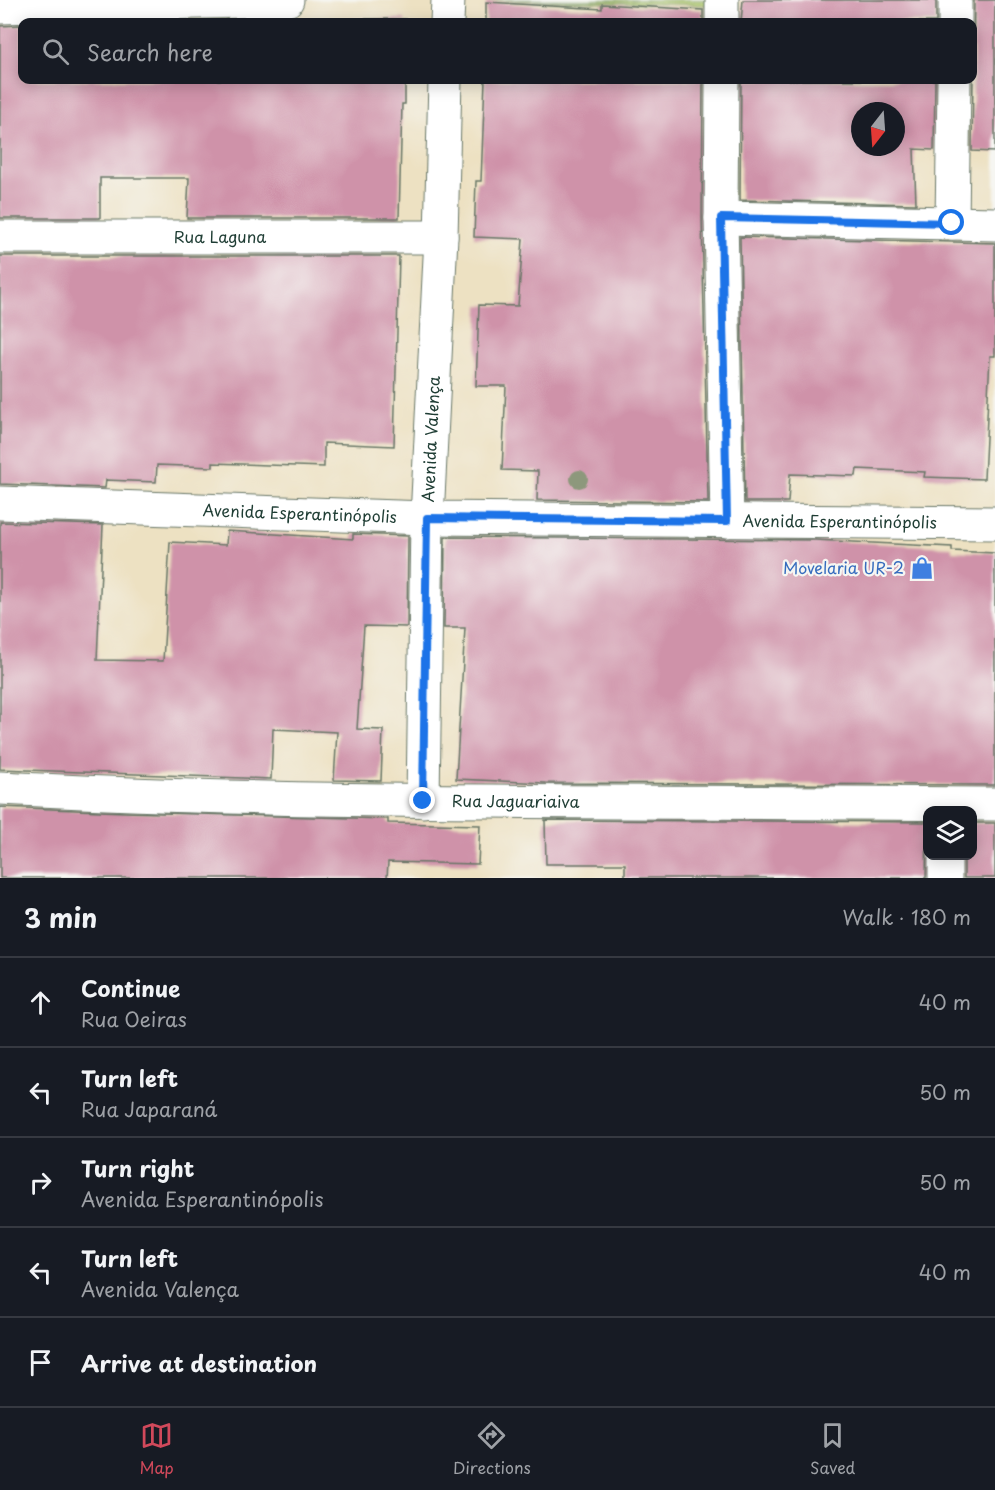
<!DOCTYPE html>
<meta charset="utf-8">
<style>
:root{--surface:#171b24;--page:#20242c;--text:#f1f3f6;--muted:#9ea1a6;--line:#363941;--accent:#d1495b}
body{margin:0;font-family:"Playpen Sans",sans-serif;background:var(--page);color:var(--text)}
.controls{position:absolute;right:18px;bottom:18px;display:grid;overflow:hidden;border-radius:12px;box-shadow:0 3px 15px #0003}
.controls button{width:54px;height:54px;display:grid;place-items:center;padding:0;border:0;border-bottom:2px solid var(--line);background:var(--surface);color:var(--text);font:30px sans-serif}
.compass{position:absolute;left:851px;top:102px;width:54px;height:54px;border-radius:50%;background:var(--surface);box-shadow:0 3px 15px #0003;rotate:197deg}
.stop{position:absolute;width:18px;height:18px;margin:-14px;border:4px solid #1a73e8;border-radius:50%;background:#fff}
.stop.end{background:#1a73e8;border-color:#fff;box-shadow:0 2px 6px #0008}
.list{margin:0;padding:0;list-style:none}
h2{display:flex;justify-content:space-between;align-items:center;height:78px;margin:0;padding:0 24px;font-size:26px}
h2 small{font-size:20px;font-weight:400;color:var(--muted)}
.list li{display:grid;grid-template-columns:39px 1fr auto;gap:18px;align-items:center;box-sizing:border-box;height:90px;padding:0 24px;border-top:2px solid var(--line)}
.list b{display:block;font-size:22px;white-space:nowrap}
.list p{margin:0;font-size:20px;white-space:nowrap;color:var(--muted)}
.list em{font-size:20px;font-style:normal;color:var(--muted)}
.icon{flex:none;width:33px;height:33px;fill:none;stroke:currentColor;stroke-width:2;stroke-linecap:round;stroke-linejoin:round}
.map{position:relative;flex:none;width:995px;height:878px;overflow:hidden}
.search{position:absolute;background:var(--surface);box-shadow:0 3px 15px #0003;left:18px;right:18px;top:18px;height:66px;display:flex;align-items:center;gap:15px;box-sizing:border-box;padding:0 21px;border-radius:12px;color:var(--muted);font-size:22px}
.sheet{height:528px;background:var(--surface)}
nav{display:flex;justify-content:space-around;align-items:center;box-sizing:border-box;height:84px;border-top:2px solid var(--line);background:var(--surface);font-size:16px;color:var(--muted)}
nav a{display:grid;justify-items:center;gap:3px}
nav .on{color:var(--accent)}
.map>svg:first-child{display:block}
.green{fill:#bfd77b;stroke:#6f8a58;stroke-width:1.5}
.building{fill:#cf92a9;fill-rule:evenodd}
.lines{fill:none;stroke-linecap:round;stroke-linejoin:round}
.minor-casing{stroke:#677666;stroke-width:35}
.minor{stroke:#fff;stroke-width:33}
.tree{fill:#8d987c}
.route{stroke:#1a73e8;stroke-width:8}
.labels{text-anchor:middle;stroke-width:4.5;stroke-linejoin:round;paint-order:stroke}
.street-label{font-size:16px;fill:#1f3d34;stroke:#f6f6f2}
.shop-label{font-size:16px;fill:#366cbe;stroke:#f6f6f2;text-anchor:end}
</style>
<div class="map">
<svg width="995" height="878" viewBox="0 0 995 878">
<rect width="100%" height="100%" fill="#f6f6f2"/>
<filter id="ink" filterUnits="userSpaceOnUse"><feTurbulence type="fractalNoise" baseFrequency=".0167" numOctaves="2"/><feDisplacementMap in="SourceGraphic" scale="12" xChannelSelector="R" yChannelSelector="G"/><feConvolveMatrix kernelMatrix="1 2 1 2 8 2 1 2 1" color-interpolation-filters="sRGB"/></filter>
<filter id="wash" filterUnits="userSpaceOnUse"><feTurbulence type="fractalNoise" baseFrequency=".008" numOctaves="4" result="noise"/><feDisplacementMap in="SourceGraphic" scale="24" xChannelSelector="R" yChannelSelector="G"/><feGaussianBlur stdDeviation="1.35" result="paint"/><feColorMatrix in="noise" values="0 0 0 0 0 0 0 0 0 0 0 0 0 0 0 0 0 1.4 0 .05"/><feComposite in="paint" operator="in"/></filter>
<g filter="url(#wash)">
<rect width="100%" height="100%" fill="#ede1c2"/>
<path class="green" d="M482,0h233v5z"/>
<g id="blocks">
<g class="building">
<path d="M743,0h193v22h-195z"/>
<path d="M974,0h21v152l-23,-1z"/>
<path d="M486,2l116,7v-5l101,6v12h-217z"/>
<rect x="282" y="19" width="123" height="3"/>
<path d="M22,25v55h383v24h-3l-3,114h-212l2,-40h-89v40h-100v-192z"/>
<path d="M485,80h218l-1,138 6,284 -171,-2 1,-29 -36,-1 4,-84h-30l3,-81 39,1 5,-67 -49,-2 2,-56h5z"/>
<path d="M741,80h194l-1,70 -20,-1 2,55 -176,-4zM860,111h36v36h-36z"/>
<path d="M740,237l255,6v113h-5l-6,123 -60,-2 1,-5 -68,-3 -1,7 -66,-2 -2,28h-43z"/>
<path d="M0,256h399l-5,190 -70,-3v24l-111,-4v4l-56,-2 -1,17 -50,-2 -1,8 -105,-4z"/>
<path d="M0,522l103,3 -6,135 66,1 7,-119 56,3 1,-14 126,8v-5l55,2 -1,91 -43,-1 -7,103 26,1 -2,51 -47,-1 3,-48 -64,-3 -2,50 -271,-10z"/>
<path d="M445,537l369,3 138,7v4l43,2v232l-450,-2 -89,-4 9,-151h-21z"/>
<path d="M0,807l124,5 264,7v4l92,2 -2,39 -90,-2 -1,16h-387z"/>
<path d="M545,820l382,2 -1,56h-301v-14h-79z"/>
<path d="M972,823h23v55h-31v-23h8z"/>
</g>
</g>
</g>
<g filter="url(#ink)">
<use href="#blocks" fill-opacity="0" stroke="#677666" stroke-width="1.5"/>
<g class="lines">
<g class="minor-casing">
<g id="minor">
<path d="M0,7l287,-7"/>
<path d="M447,22l1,-22"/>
<path d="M722,22v-22"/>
<path d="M955,22v-22"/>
<path d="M722,80l-1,138 6,303"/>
<path d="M721,218l274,6"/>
<path d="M952,223l2,-143"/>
<path id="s1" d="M0,237h441"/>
<path id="s2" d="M0,503l427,15 568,5"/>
<path id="s3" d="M0,788c331,18 663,12 995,16"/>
<path id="s4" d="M423,801l4,-283 14,-281 4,-157"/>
<path d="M945,878v-22"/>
</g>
</g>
<use href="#minor" class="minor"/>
</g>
<circle class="tree" cx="579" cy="479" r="9"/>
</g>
<g class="lines" filter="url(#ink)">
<path class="route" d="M423,801l4,-283 300,3 -6,-303 231,5"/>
</g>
<defs>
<g id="shop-bare" transform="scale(1.8)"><path d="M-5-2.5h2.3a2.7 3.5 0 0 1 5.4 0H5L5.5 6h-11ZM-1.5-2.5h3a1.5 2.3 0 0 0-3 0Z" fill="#3f7fe0" stroke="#f6f6f2" stroke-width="2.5" paint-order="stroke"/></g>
</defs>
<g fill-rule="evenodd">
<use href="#shop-bare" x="922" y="568"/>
</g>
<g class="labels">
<g class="street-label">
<text dy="6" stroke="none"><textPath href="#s1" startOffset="220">Rua Laguna</textPath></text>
<text dy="6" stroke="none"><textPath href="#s4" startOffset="362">Avenida Valença</textPath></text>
<text dy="6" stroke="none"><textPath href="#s2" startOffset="300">Avenida Esperantinópolis</textPath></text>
<text dy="6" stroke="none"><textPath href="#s2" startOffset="840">Avenida Esperantinópolis</textPath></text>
<text dy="6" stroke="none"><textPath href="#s3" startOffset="516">Rua Jaguariaiva</textPath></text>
</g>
<g class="shop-label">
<text x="904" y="574">Movelaria UR-2</text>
</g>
</g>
</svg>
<div class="controls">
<button><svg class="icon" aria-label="layers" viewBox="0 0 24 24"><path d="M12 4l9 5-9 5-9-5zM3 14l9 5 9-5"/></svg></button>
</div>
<svg class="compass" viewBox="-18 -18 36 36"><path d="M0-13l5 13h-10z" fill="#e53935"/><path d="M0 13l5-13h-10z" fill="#9ea1a6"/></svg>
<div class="stop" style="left:952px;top:223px"></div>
<div class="stop end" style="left:423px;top:801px"></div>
<div class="search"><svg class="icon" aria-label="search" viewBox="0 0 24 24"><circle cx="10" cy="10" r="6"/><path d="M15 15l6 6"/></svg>Search here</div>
</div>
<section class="sheet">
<h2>3 min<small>Walk · 180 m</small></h2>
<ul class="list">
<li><svg class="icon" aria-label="ahead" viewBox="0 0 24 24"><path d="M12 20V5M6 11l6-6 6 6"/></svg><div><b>Continue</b><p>Rua Oeiras</p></div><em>40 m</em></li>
<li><svg class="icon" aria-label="left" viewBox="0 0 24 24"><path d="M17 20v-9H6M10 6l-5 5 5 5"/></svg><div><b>Turn left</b><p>Rua Japaraná</p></div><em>50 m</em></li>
<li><svg class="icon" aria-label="right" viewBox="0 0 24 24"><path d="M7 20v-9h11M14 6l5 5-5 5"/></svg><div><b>Turn right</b><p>Avenida Esperantinópolis</p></div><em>50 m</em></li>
<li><svg class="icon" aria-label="left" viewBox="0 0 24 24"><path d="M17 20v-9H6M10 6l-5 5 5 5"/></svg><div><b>Turn left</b><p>Avenida Valença</p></div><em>40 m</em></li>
<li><svg class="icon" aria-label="arrive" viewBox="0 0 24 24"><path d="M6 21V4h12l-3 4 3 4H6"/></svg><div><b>Arrive at destination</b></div></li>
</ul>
</section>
<nav>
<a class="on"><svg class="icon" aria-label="map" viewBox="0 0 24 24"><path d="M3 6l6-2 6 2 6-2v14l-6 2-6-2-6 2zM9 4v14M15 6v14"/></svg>Map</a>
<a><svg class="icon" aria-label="directions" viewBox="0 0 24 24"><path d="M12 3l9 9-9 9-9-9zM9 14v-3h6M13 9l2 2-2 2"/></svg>Directions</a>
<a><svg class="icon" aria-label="saved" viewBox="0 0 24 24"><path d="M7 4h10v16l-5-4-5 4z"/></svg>Saved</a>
</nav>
